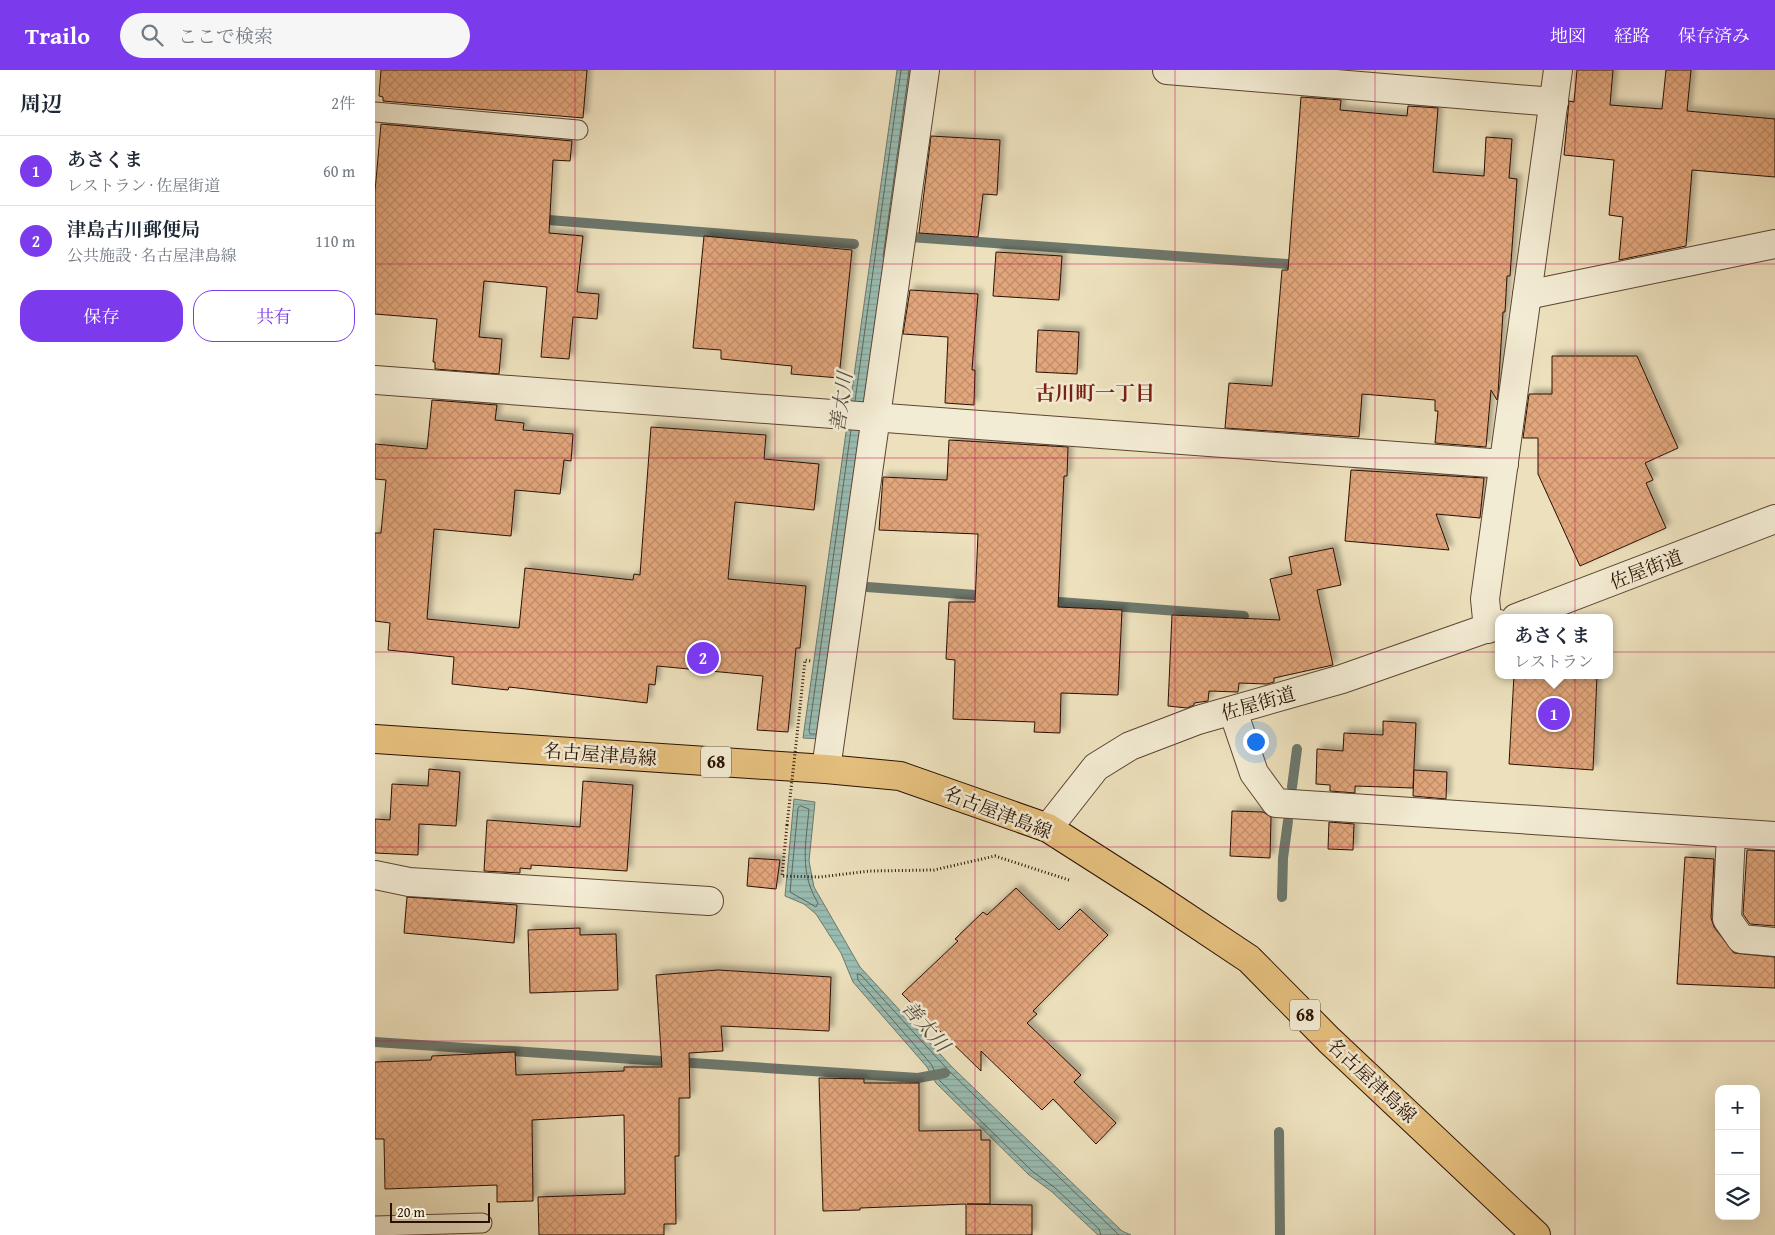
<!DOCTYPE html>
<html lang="ja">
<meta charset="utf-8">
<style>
:root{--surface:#fff;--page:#f6f6f7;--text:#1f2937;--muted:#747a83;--line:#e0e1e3;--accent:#7c3aed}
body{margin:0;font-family:"Gentium Book Plus","Noto Serif JP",serif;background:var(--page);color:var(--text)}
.controls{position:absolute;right:15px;bottom:15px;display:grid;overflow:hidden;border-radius:10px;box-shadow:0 5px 20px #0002}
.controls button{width:45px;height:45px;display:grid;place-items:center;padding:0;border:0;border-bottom:1px solid var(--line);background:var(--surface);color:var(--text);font:25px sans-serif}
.scale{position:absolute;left:15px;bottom:12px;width:100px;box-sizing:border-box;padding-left:5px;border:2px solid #2b1003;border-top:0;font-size:14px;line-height:18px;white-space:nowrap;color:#2b1003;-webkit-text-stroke:4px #f3ecd4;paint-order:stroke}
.you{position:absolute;left:880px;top:671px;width:18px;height:18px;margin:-12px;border:4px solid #fff;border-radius:50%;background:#1a73e8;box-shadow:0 0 0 8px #1a73e833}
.badge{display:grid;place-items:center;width:32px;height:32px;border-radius:50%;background:var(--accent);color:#fff;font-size:16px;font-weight:700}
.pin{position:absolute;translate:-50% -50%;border:2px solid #fff;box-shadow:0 1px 5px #0006}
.popup{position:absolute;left:1120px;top:544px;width:118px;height:65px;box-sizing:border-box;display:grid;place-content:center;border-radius:10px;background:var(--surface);filter:drop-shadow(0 1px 4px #0005);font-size:16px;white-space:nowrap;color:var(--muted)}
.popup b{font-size:19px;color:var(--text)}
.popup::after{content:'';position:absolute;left:50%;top:100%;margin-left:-10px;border:10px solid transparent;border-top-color:var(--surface)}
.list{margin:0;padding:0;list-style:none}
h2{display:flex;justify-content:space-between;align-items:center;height:65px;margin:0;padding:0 20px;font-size:21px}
h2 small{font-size:16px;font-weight:400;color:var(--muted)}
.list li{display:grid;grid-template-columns:32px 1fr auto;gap:15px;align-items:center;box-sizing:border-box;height:70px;padding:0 20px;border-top:1px solid var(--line)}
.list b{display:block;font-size:19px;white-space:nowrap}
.list p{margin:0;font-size:16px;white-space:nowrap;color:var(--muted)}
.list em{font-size:16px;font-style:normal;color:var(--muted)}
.actions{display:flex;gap:10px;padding:15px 20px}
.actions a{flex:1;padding:11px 0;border:1px solid var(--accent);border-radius:20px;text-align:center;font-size:18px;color:var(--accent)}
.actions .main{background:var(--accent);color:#fff}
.icon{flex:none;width:28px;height:28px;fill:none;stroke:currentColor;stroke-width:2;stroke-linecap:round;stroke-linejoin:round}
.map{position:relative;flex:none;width:1400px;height:1165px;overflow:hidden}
header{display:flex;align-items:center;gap:30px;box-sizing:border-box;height:70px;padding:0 25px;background:var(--accent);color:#fff}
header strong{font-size:24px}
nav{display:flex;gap:28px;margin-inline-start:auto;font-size:18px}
.search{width:350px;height:45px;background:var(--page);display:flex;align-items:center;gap:12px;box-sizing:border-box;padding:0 18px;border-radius:28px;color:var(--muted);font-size:19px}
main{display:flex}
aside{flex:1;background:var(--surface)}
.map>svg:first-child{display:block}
.water{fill:url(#water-rules);stroke:#6d786d}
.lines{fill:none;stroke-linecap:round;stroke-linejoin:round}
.shore{stroke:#62665b;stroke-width:1}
.stream{stroke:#6d786d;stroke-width:10}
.building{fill:url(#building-cross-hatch);stroke:#2b1003;filter:url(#shadow)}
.service-casing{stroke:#5c4432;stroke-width:21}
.minor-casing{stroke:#5c4432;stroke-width:30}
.tertiary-casing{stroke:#5c4432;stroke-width:30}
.primary-casing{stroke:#2b1003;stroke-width:30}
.path{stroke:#2b1003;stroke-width:3;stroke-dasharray:1 2.5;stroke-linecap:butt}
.service{stroke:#f3ecd4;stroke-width:19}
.minor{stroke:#f3ecd4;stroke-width:28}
.tertiary{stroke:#f3ecd4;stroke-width:28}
.primary{stroke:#e6c07e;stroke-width:28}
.path-bridge{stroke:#2b1003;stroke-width:3;stroke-dasharray:1 2.5;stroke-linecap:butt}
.grid{fill:none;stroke:#c2185b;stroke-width:1;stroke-opacity:0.55}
.labels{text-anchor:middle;stroke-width:5;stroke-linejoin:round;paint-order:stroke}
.shield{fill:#f3ecd4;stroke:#675242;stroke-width:1}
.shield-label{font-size:18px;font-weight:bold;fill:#2b1003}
.street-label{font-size:19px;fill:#2b1003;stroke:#f3ecd4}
.neighbourhood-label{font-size:20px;font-weight:bold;fill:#7a1f14;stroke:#f3ecd4}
.water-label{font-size:20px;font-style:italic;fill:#524d41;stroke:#f3ecd4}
</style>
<header>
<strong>Trailo</strong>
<div class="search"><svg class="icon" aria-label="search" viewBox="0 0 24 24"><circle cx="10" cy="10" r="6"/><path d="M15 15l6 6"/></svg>ここで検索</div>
<nav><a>地図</a><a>経路</a><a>保存済み</a></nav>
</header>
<main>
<aside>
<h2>周辺<small>2件</small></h2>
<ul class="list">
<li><span class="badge">1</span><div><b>あさくま</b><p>レストラン · 佐屋街道</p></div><em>60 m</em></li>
<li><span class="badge">2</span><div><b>津島古川郵便局</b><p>公共施設 · 名古屋津島線</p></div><em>110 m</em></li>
</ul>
<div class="actions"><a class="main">保存</a><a>共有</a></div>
</aside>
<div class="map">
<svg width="1400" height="1165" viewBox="0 0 1400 1165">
<defs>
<pattern id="water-rules" width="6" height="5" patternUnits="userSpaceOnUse" patternTransform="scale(1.25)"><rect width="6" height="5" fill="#99bdb3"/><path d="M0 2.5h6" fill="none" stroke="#84a198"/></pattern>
<pattern id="building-cross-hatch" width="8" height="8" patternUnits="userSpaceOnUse" patternTransform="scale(1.25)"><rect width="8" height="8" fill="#e2a67b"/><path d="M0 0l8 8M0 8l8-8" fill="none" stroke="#c28e69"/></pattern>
<filter id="shadow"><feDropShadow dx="4.5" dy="-4.5" stdDeviation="2.5" flood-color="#0004"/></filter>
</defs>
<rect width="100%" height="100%" fill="#ede1bd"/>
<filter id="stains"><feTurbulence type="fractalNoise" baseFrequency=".004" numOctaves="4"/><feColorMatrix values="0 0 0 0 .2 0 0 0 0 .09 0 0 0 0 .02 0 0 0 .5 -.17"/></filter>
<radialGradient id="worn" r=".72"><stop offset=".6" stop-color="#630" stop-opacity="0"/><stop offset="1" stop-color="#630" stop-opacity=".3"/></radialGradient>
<g class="water">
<path d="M522,0h17l-92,669 -19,-1z"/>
<path d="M419,729l21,3 -6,59 5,26 46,80 92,100 170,164 9,4h-33l-47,-44 -22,-16 -93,-92 -9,-16 -74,-85 -12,-29 -25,-39 -12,-10 -19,-8z"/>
</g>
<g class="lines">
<g class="shore">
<path d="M508,187l26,-187"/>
<path d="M480,331l46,-331"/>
<path d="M441,664h-6l-1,-3 42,-301"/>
<path d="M426,736l8,3c-3,35 -10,63 9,94l-2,4 -26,-15 8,-84z"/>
<path d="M726,1165l-2,-6 -45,-42 -22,-16 -92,-90 -9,-17 -73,-84 -1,-6 4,1 88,96 170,164"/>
</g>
<g class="stream">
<path d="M161,149l318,25"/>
<path d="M535,167l391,28"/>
<path d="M492,517l122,9"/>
<path d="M671,531l198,15"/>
<path d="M917,717l5,-38"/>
<path d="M907,827l1,-39 5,-37"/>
<path d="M0,972l543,36 27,-5"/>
<path d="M904,1062l1,103"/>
</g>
</g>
<g class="building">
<path d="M6,0h206l-4,48 -200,-17v-4l-4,-1z"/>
<path d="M1202,0h36l-3,35 52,4 4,-39h25l-4,41 88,8v58l-83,-7 -6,76 -67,14 4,-43 -14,-2 5,-55 -50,-5 5,-54 5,1z"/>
<path d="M926,27l40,3 -1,10 67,6 1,-10 30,2 -5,64 51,4 2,-39 26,2 -3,39 8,1 -7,97h-3l-2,36h-2l-5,82 -1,6 -6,-10 -5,57 -51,-4 3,-32h-3v-11l-73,-6 -3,43 -134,-9 4,-45 43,3 10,-116h6z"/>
<path d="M6,54l191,17 -2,20 -17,-1 -4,73 34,3 -6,56 22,2 -2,25 -24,-2 -4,42 -28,-2 6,-70 -63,-6 -5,56 23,2 -3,35 -64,-5v-7h-2l4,-43 -62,-5v-123z"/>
<path d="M556,66l69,4 -3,55 -14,-1 -5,43 -59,-4z"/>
<path d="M329,166l148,14 -13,128 -48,-4 1,-8 -71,-7v-9l-28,-2z"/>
<path d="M621,182l66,4 -3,44 -66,-4z"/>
<path d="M535,220l68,4 -6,76h3l-1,35 -29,-2 3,-66 -45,-3z"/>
<path d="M663,260l41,2 -2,42 -41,-2z"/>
<path d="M1177,286h85l41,92 -33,15 8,17 -7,3 20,45 -86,38 -42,-92v-36h-15l6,-44h23z"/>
<path d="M57,330l65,5 -2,15 29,3 -1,7 50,4 -2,27 -7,-1 -4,34 -45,-4 -4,46 -77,-7 -7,90 92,9 6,-60 108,12 1,-6 6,1 11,-148 115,8 -2,24 55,5 -5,46 -79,-8 -7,77 78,7 -6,62h-4l-8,84 -31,-2 6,-54 -106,-10 -2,19 -6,-1 -2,19 -138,-16 -1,3 -56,-6 2,-27 -66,-7 2,-27 -15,-2v-88h6l5,-53 -11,-1v-35l52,5z"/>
<path d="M574,370l119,7 -1,29h-3l-6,131 64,3 -4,85 -57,-2 -1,40 -26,-1 1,-10 -82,-3 2,-59 -9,-1 3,-57h26l3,-68 -99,-4 4,-53 64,3z"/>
<path d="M976,400l133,8 -4,40 -44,-4 13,36 -104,-9z"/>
<path d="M958,478l8,37 -24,5 16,75 -59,13v4l-7,2 -28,-1 -1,9 -29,-1 -1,10 -14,2v2l-7,3 -19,-2 4,-91 108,5 -10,-41 22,-5 -3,-17z"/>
<path d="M1139,605h83l-4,95 -84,-6z"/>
<path d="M1008,651l33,2 -3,65 -58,-2v7l-25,-2v-6l-14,-1 1,-35 26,2 1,-18 39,2z"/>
<path d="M54,699l31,3 -4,54 -37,-2 -1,31 -43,-2v-34l15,1 2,-36 36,2z"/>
<path d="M1039,700l33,2 -1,27 -33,-3z"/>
<path d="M208,711l50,4 -6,86 -96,-6v4l-11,-1v5l-36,-2 3,-51 93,7z"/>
<path d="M857,741l31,1 8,5 -1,41 -40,-2z"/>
<path d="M954,752l25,2 -1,26 -25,-1z"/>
<path d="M1372,780l28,1v75l-25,-2 -7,-10z"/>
<path d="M1310,787l29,2 -3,59 3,9 20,26 41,4v31l-98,-4z"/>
<path d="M374,788l31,2 -4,29 -29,-3z"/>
<path d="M641,818l43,42 21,-21 28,26 -75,76 4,3 -10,9 54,52 -7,7 42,41 -20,21 -43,-45 -11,11 -61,-59v20l-79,-77 56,-53 -3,-2 28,-27 4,3z"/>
<path d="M32,827l110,8 -3,38 -110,-10z"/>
<path d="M205,858v7l36,-1 2,56 -88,3 -2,-63z"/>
<path d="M343,900l113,7 -2,54 -108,-5 2,25 -34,2 1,45h-11v58h-4l1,68h-12v11h-125l-1,-38 87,-3 -1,-79 -92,5 1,81 -36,1v-17l-112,4 -1,-50h-9v-77l56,-2 1,-4 83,-4 1,23 108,-4v-4h38l-6,-92z"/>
<path d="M444,1008l45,1v4h55v48l62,-1v10h9v64h-23l65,1v30h-66v-31l-106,4v2l-37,1z"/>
</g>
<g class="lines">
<g class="service-casing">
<g id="service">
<path d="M0,42l203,18"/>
<path d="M0,1156l107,-3"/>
</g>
</g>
<g class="minor-casing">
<g id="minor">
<path d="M792,0l387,32"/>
<path d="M1152,225l248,-51"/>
<path d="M0,310l1129,84"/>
<path d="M1113,559l-3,-30 73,-529"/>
<path d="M858,641l21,62 22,30 499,33"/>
<path d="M451,699l99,-699"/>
<path d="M1356,764l-4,85 14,20 34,3"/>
<path d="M0,805l34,7 300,19"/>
</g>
</g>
<g class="tertiary-casing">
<g id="tertiary">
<path d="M1141,548l259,-99"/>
<path d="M673,758l48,-61 34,-21 68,-26 144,-41 157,-55"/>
</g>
</g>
<g class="primary-casing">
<path id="primary" d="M0,669l451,30 74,7 148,52 105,67 96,64 80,81 207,195"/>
</g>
<g class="path">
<path d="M425,638l5,-48 6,1"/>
<path d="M412,755l-5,51 38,1 50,-6 64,-1 61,-14 74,24"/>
</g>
<use href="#service" class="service"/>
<use href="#minor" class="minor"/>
<use href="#tertiary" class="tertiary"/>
<use href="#primary" class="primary"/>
<path class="path-bridge" d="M412,755l13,-117"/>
</g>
<path class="grid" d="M200,0v1165M400,0v1165M600,0v1165M800,0v1165M1000,0v1165M1200,0v1165M0,194h1400M0,388h1400M0,582h1400M0,777h1400M0,971h1400"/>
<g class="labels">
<g class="shield">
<rect x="326" y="676.5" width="30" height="31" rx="4"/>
<rect x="915" y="929.5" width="30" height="31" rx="4"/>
</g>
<g class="shield-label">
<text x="341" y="698">68</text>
<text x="930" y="951">68</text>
</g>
<g class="street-label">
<text transform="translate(1271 499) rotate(-21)" y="7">佐屋街道</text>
<text transform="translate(883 633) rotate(-16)" y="7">佐屋街道</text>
<text transform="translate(225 684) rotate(4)" y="7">名古屋津島線</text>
<text transform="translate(623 742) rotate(21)" y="7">名古屋津島線</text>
<text transform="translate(997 1010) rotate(43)" y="7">名古屋津島線</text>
</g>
<g class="neighbourhood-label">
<text x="720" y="330">古川町一丁目</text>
</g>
<g class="water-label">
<text transform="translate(466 332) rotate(-82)" y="7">善太川</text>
<text transform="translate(551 956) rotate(49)" y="7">善太川</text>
</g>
</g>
<rect width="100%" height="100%" filter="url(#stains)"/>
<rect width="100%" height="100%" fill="url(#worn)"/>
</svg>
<div class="controls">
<button>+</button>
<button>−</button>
<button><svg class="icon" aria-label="layers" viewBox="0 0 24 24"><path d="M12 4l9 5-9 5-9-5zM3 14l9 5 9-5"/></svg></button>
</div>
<div class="scale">20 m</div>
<div class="you"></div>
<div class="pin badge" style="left:1179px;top:644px">1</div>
<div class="popup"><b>あさくま</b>レストラン</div>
<div class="pin badge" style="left:328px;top:588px">2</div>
</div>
</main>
